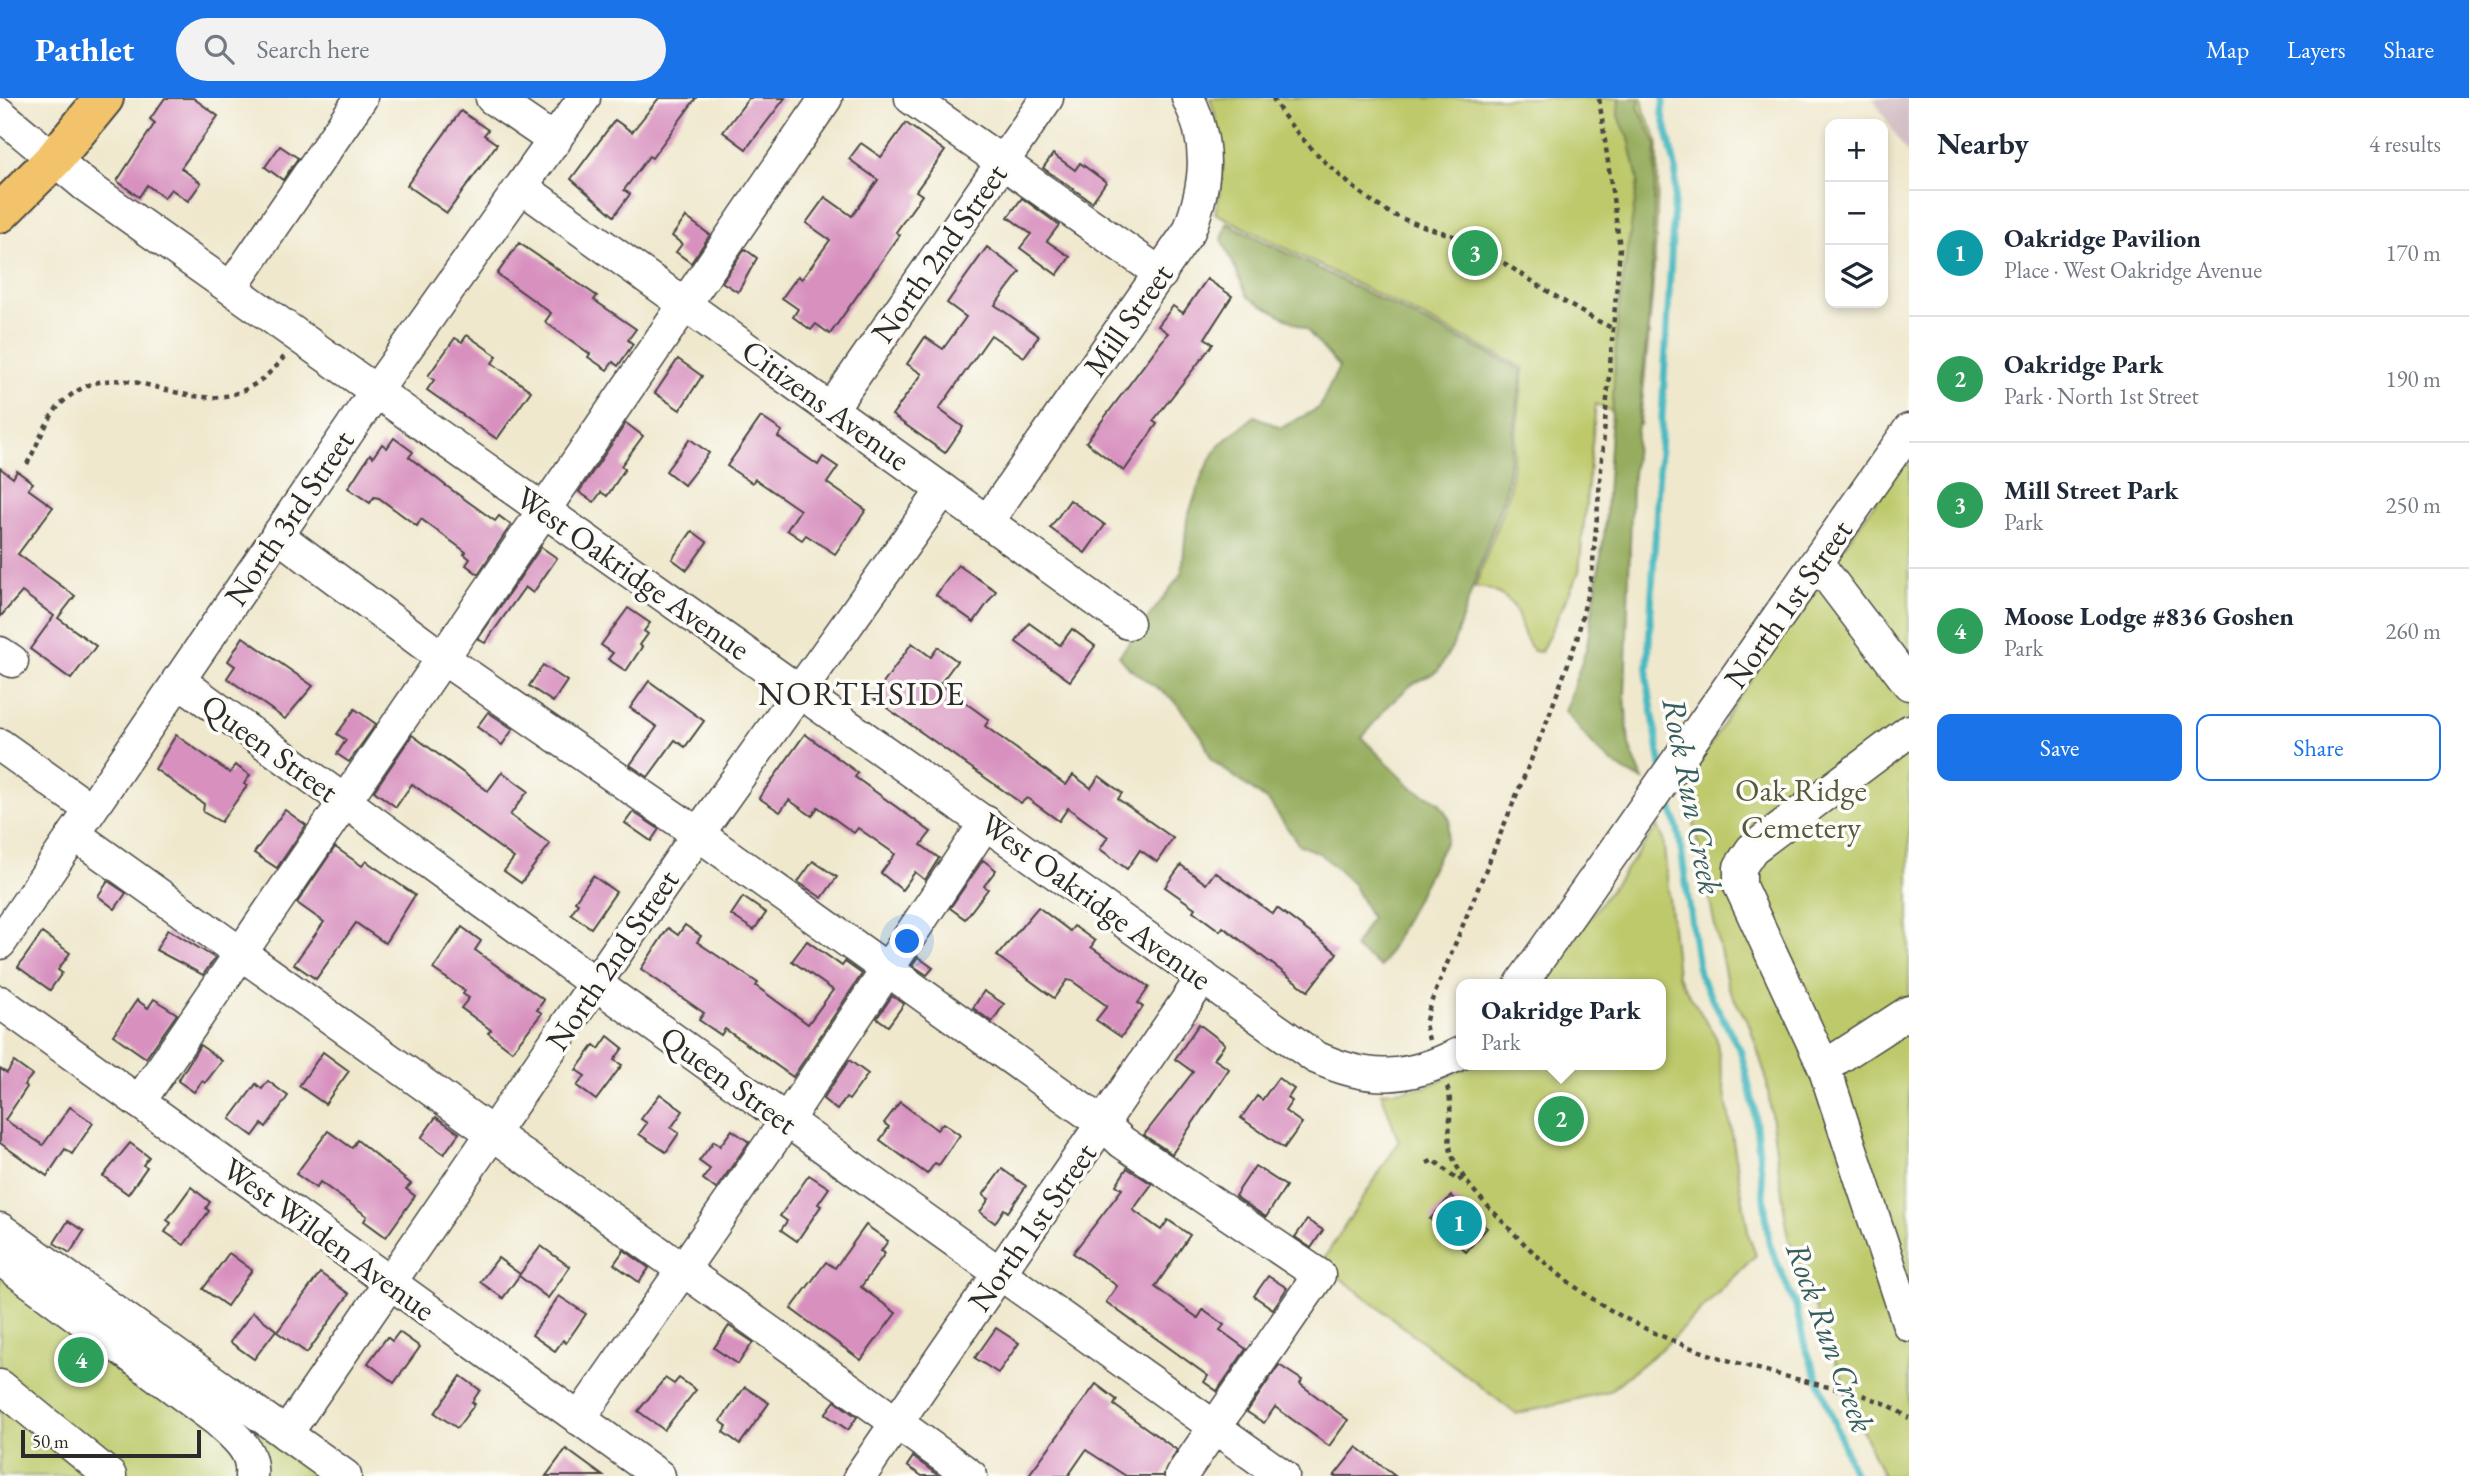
<!DOCTYPE html>
<meta charset="utf-8">
<style>
:root{--surface:#fff;--page:#f2f2f3;--text:#1f2937;--muted:#747a83;--line:#e0e1e3;--accent:#1a73e8}
body{margin:0;font-family:"EB Garamond",serif;background:var(--page);color:var(--text)}
.controls{position:absolute;right:21px;top:21px;display:grid;overflow:hidden;border-radius:14px;box-shadow:0 4px 10px #0003}
.controls button{width:63px;height:63px;display:grid;place-items:center;padding:0;border:0;border-bottom:2px solid var(--line);background:var(--surface);color:var(--text);font:35px sans-serif}
.scale{position:absolute;left:21px;bottom:18px;width:180px;box-sizing:border-box;padding-left:7px;border:4px solid #2b2b2b;border-top:0;font-size:19px;line-height:24px;white-space:nowrap;color:#2b2b2b;-webkit-text-stroke:5px #fdfcf7;paint-order:stroke}
.you{position:absolute;left:908px;top:844px;width:24px;height:24px;margin:-18px;border:5px solid #fff;border-radius:50%;background:#1a73e8;box-shadow:0 0 0 10px #1a73e833}
.badge{display:grid;place-items:center;width:46px;height:46px;border-radius:50%;background:var(--accent);color:#fff;font-size:23px;font-weight:700}
.pin{position:absolute;translate:-50% -50%;border:4px solid #fff;box-shadow:0 2px 7px #0006}
.popup{position:absolute;left:1456px;top:881px;width:210px;height:91px;box-sizing:border-box;display:grid;place-content:center;border-radius:14px;background:var(--surface);filter:drop-shadow(0 2px 5px #0005);font-size:23px;white-space:nowrap;color:var(--muted)}
.popup b{font-size:26px;color:var(--text)}
.popup::after{content:'';position:absolute;left:50%;top:100%;margin-left:-14px;border:14px solid transparent;border-top-color:var(--surface)}
.list{margin:0;padding:0;list-style:none}
h2{display:flex;justify-content:space-between;align-items:center;height:91px;margin:0;padding:0 28px;font-size:30px}
h2 small{font-size:23px;font-weight:400;color:var(--muted)}
.list li{display:grid;grid-template-columns:46px 1fr auto;gap:21px;align-items:center;box-sizing:border-box;height:126px;padding:0 28px;border-top:2px solid var(--line)}
.list b{display:block;font-size:26px;white-space:nowrap}
.list p{margin:0;font-size:23px;white-space:nowrap;color:var(--muted)}
.list em{font-size:23px;font-style:normal;color:var(--muted)}
.actions{display:flex;gap:14px;padding:21px 28px}
.actions a{flex:1;padding:16px 0;border:2px solid var(--accent);border-radius:14px;text-align:center;font-size:24px;color:var(--accent)}
.actions .main{background:var(--accent);color:#fff}
.icon{flex:none;width:38px;height:38px;fill:none;stroke:currentColor;stroke-width:2;stroke-linecap:round;stroke-linejoin:round}
.map{position:relative;flex:none;width:1909px;height:1378px;overflow:hidden}
header{display:flex;align-items:center;gap:42px;box-sizing:border-box;height:98px;padding:0 35px;background:var(--accent);color:#fff}
header strong{font-size:33px}
nav{display:flex;gap:38px;margin-inline-start:auto;font-size:24px}
.search{width:490px;height:63px;background:var(--page);display:flex;align-items:center;gap:18px;box-sizing:border-box;padding:0 24px;border-radius:38px;color:var(--muted);font-size:26px}
main{display:flex}
aside{flex:1;background:var(--surface)}
.map>svg:first-child{display:block}
.industrial{fill:#d2bec4}
.green{fill:#bdc96a;stroke:#747a4a;stroke-width:2}
.forest{fill:#96ad5e;stroke:#606c44;stroke-width:2}
.lines{fill:none;stroke-linecap:round;stroke-linejoin:round}
.stream{stroke:#4ab9c1;stroke-width:7}
.building{fill:#d891bf}
.minor-casing{stroke:#484743;stroke-width:35}
.major-casing{stroke:#484743;stroke-width:42}
.path{stroke:#484743;stroke-width:4.5;stroke-dasharray:5 5;stroke-linecap:butt}
.minor{stroke:#fff;stroke-width:32}
.major{stroke:#f2c36a;stroke-width:38}
.labels{text-anchor:middle;stroke-width:7;stroke-linejoin:round;paint-order:stroke}
.street-label{font-size:32px;fill:#2b2b2b;stroke:#fdfcf7}
.park-label{font-size:32px;fill:#575a3e;stroke:#fdfcf7}
.neighbourhood-label{font-size:33px;letter-spacing:2px;fill:#2b2b2b;stroke:#fdfcf7}
.water-label{font-size:33px;font-style:italic;fill:#365d60;stroke:#fdfcf7}
</style>
<header>
<strong>Pathlet</strong>
<div class="search"><svg class="icon" aria-label="search" viewBox="0 0 24 24"><circle cx="10" cy="10" r="6"/><path d="M15 15l6 6"/></svg>Search here</div>
<nav><a>Map</a><a>Layers</a><a>Share</a></nav>
</header>
<main>
<div class="map">
<svg width="1909" height="1378" viewBox="0 0 1909 1378">
<rect width="100%" height="100%" fill="#fdfcf7"/>
<filter id="ink" filterUnits="userSpaceOnUse"><feTurbulence type="fractalNoise" baseFrequency=".0143" numOctaves="2"/><feDisplacementMap in="SourceGraphic" scale="14" xChannelSelector="R" yChannelSelector="G"/><feConvolveMatrix kernelMatrix="1 2 1 2 8 2 1 2 1" color-interpolation-filters="sRGB"/></filter>
<filter id="wash" filterUnits="userSpaceOnUse"><feTurbulence type="fractalNoise" baseFrequency=".00686" numOctaves="4" result="noise"/><feDisplacementMap in="SourceGraphic" scale="28" xChannelSelector="R" yChannelSelector="G"/><feGaussianBlur stdDeviation="1.57" result="paint"/><feColorMatrix in="noise" values="0 0 0 0 0 0 0 0 0 0 0 0 0 0 0 0 0 1.4 0 .05"/><feComposite in="paint" operator="in"/></filter>
<g filter="url(#wash)">
<rect width="100%" height="100%" fill="#efe8cd"/>
<path class="industrial" d="M1873,0h36v58z"/>
<g class="green">
<path d="M1210,0h433c-2,18 15,32 15,50 1,93 -9,185 -18,277l-44,-21 -17,168 -38,80 -7,-1c-19,-22 -8,-44 -37,-58 -8,-4 -13,-6 -22,-5l34,-96 15,-124 -309,-155c11,-42 9,-74 -5,-115z"/>
<path d="M1909,356v1022h-26l-23,-51 -72,-188 -22,-160 -16,-51 -22,-38 -41,-196 1,-8 46,-80z"/>
<path d="M1658,728l5,12 14,137 39,62 33,200 7,18 -89,89 -58,47 -93,23 -195,-151 78,-121 -18,-50 42,-4 50,-23h188v-81h-120z"/>
<path d="M0,1146l326,232h-326z"/>
</g>
<g class="forest">
<path d="M1619,0h21l-2,9 18,38 -5,148 -19,191 -7,212 4,49 14,35c-37,-14 -54,-39 -78,-69l22,-65 18,-117 13,-216 20,-132 -9,-43 -11,-22z"/>
<path d="M1227,125l295,147 -16,120 -53,155 -15,26 -27,14 -25,23 -24,30 50,50 27,14 11,18 -4,21 -65,126 -27,-19 17,-30 -18,-34 -32,-30 -22,-9 -29,-42 -58,-43 -10,-23 -28,-37 -44,-31 -11,-13 63,-83 5,-54 16,-45 16,-29 36,-29 26,12 38,-20 20,-41 -33,-38 -58,-32 -26,-58z"/>
</g>
<g class="lines">
<g class="stream">
<path d="M1661,668l-14,-87 29,-509 -14,-59 2,-13"/>
<path d="M1667,693l12,44 20,139 42,78 13,55 15,136 27,64 8,36 51,133"/>
</g>
</g>
<g id="blocks">
<g class="building">
<path d="M165,0h28l25,18 -37,52 20,15 -13,18 -17,-12 -7,9 -17,-13 -8,12 -22,-16 38,-58 -5,-4z"/>
<path d="M659,0h37l-44,60 -3,-2 -25,34 6,4 -16,22 -43,-37 44,-59 17,12z"/>
<path d="M749,0h36l-39,51 -23,-17z"/>
<path d="M461,13l27,19 -4,5 13,9 -50,69 -40,-28z"/>
<path d="M906,25l39,28 -29,40 6,4 -26,37 4,3 -70,99 -14,-10 -5,6 -18,-13 5,-8 -16,-11 16,-22 4,3 28,-39 -24,-17 19,-26 27,19 26,-36 -29,-21 12,-16 20,14z"/>
<path d="M280,48l18,12 -15,22 -18,-13z"/>
<path d="M1053,56l22,16 5,-7 26,19 -14,20 -49,-34z"/>
<path d="M1022,100l37,27 -12,16 23,16 -13,18 -37,-27 11,-14 -23,-17z"/>
<path d="M686,119l24,18 -19,28 -15,-11 6,-8 -10,-8z"/>
<path d="M519,145l78,53 -3,4 42,29 -8,11 5,4 -15,22 -5,-4 -6,8 -19,-13 2,-3 -45,-32 6,-9 -54,-39z"/>
<path d="M987,149l33,25 -25,33 44,31 -15,21 -33,-22 -52,74 24,18 -18,26 -53,-38 30,-41 -15,-10 18,-27 18,12 23,-32 -19,-14z"/>
<path d="M745,151l12,9 -19,34 -16,-10z"/>
<path d="M1207,181l25,17 -27,42 8,6 -60,77 4,3 -33,47 -38,-29 82,-109 -10,-7 15,-20 10,7z"/>
<path d="M467,237l30,21 -5,7 39,28 -34,48 -70,-49 7,-10 -6,-4 27,-38 7,4z"/>
<path d="M678,261l24,17 -22,34 -25,-17z"/>
<path d="M761,319l21,14 -4,6 40,28 5,-8 15,10 -11,16 39,27 -31,44 -29,-19 -4,5 -15,-10 13,-20 -45,-31 -3,4 -25,-17z"/>
<path d="M626,325l17,13 -22,30 4,3 -18,27 -6,-4 -7,10 -15,-10z"/>
<path d="M394,340l19,14 -4,5 36,28 50,36 4,-5 12,9 -33,49 -12,-9 4,-6 -6,-5 2,-2 -45,-33 -4,7 -38,-28 -5,-1 -4,6 -22,-15 22,-34 3,3 9,-13 5,4z"/>
<path d="M690,341l19,14 -25,32 -18,-14z"/>
<path d="M0,370l13,10 4,-7 16,12 -5,6 25,18 -35,47 57,42 -17,22 38,28 -25,33 -41,-30 24,-33 -32,-24 -22,25z"/>
<path d="M1070,402l35,25 -20,28 -35,-25z"/>
<path d="M692,433l15,11 -20,28 -15,-11z"/>
<path d="M541,449l16,11 -24,35 -8,-6 -40,56 -7,-4z"/>
<path d="M958,467l38,26 -22,31 -38,-27z"/>
<path d="M628,510l22,15 -6,8 4,3 -8,11 2,2 -16,24 -18,-12 5,-6 -12,-8z"/>
<path d="M1029,525l31,22 12,-16 23,17 -25,35 -54,-39z"/>
<path d="M243,539l70,49 -28,33 -58,-41 8,-12 -7,-5z"/>
<path d="M912,545l19,14 7,-10 19,14 -17,23 49,36 -4,6 81,59 7,-10 18,13 8,-12 23,17 -4,6 55,39 -16,24 -17,-12 -13,19 -27,-20 8,-12 -40,-29 -9,13 -32,-23 -6,5 -148,-105z"/>
<path d="M543,567l24,16 -14,21 -24,-16z"/>
<path d="M649,583l55,40 -19,26 -10,-7 -27,37 -18,-12 27,-38 -27,-19z"/>
<path d="M355,611l21,15 -27,38 -12,-8 9,-14 -9,-6z"/>
<path d="M488,614l25,17 -11,16 -25,-18z"/>
<path d="M805,636l53,39 -3,4 76,55 -10,13 18,13 -14,22 -10,-8 -13,18 -21,-17 14,-19 -37,-26 -4,5 -36,-26 -6,9 -23,-16 -9,12 -21,-14z"/>
<path d="M176,637l54,38 5,-8 15,10 -6,9 3,2 -26,36 -18,-10 1,-8 -49,-35z"/>
<path d="M412,637l76,56 14,-19 26,19 -18,24 40,29 -29,39 -17,-12 10,-13 -102,-74 -16,23 -22,-16z"/>
<path d="M285,712l21,15 -29,43 -23,-15z"/>
<path d="M633,714l26,17 -8,12 -26,-18z"/>
<path d="M335,749l27,19 4,-5 49,34 -30,48 -29,-20 -40,56 -22,-15 30,-42 -27,-19z"/>
<path d="M983,762l13,10 -12,16 4,3 -23,30 -15,-11z"/>
<path d="M813,763l24,16 -15,21 -24,-16z"/>
<path d="M1181,767l25,19 9,-12 58,42 4,-6 60,45 -29,38 -85,-64 -3,4 -27,-20 2,-3 -30,-21z"/>
<path d="M593,778l23,16 -25,36 -20,-14 7,-11 -3,-2z"/>
<path d="M108,783l18,12 -11,16 -17,-13z"/>
<path d="M743,799l23,16 -12,17 -23,-15z"/>
<path d="M1038,809l32,24 4,-5 21,15 -4,6 58,40 -11,16 5,4 -22,30 -25,-17 11,-14 -35,-25 -5,-1 -13,18 -57,-42z"/>
<path d="M685,827l16,11 -4,6 61,41 -2,3 52,38 25,-34 -41,-29 15,-20 35,25 3,-4 17,12 -69,103 -68,-48 -4,6 -22,-15 5,-7 -63,-44 27,-41 10,7z"/>
<path d="M462,829l19,14 -6,9 69,50 -7,10 5,3 -30,38 -24,-18 3,-3 -30,-22 8,-10 -6,-4 2,-3 -32,-22z"/>
<path d="M168,831l47,29 -12,17 -47,-25z"/>
<path d="M42,835l28,20 -12,17 4,3 -12,17 -32,-23z"/>
<path d="M918,859l15,11 -6,7 -15,-10z"/>
<path d="M984,893l20,13 -12,18 -19,-14z"/>
<path d="M892,898l12,8 -16,22 -11,-8z"/>
<path d="M154,901l23,15 -31,44 -33,-23 24,-35 11,8z"/>
<path d="M1199,926l26,20 -11,15 15,10 -57,85 -28,-19 49,-63 -18,-13z"/>
<path d="M608,938l15,12 -9,12 8,5 -26,35 -19,-14 8,-10 -9,-6 18,-25 5,4z"/>
<path d="M200,947l22,16 -17,22 -3,-2 -8,11 -16,-11z"/>
<path d="M323,954l26,19 -24,33 -26,-18z"/>
<path d="M849,962l19,14 -19,26 -3,-2 -9,12 -14,-11z"/>
<path d="M14,964l18,13 -8,10 3,2 -22,33 38,25 27,-38 23,16 -21,31 -7,-5 -18,27 -47,-33v-74l7,4z"/>
<path d="M1278,980l16,11 -6,9 4,3 -7,10 17,12 -18,25 -43,-30 16,-22 5,4z"/>
<path d="M268,983l20,15 -22,31 -4,-3 -9,12 -23,-17 26,-35 6,5z"/>
<path d="M660,996l23,17 -12,17 8,5 -13,19 -27,-18 8,-11 -6,-4z"/>
<path d="M900,1004l37,28 6,-7 17,12 -21,30 -4,-2 -8,11 -47,-34 9,-13 -5,-4z"/>
<path d="M436,1019l23,16 -15,21 -23,-16z"/>
<path d="M732,1032l17,12 -33,47 -13,-10 7,-10 -11,-8 15,-20 6,5z"/>
<path d="M328,1033l24,17 5,-8 54,44 -5,5 9,7 -29,41 -22,-16 3,-5 -47,-34 -4,6 -20,-14z"/>
<path d="M130,1045l19,14 -6,8 4,2 -19,27 -25,-18z"/>
<path d="M1255,1068l31,20 -20,31 -31,-21z"/>
<path d="M1127,1070l25,16 -19,26 28,20 7,-10 22,15 -35,52 43,31 5,-8 21,15 -4,5 26,19 -29,42 -13,-9 4,-6 -102,-74 11,-16 -44,-33 49,-64 -6,-4z"/>
<path d="M1002,1071l24,17 -18,26 -4,-3 -9,14 -15,-11 9,-13 -6,-4z"/>
<path d="M809,1077l20,13 -11,16 3,2 -24,35 -16,-11 6,-9 -7,-5z"/>
<path d="M191,1089l19,15 -4,6 3,3 -25,34 -19,-13 6,-9 -4,-3z"/>
<path d="M1451,1098l36,32 -21,24 -36,-33z"/>
<path d="M1307,1122l16,10 -12,18 -16,-11z"/>
<path d="M68,1123l16,10 -14,22 -16,-10z"/>
<path d="M866,1127l22,16 -7,10 4,2 -24,34 35,26 -35,47 -70,-51 35,-47 9,6z"/>
<path d="M541,1148l29,21 -22,31 -29,-22 -16,22 -23,-16 18,-24 22,16z"/>
<path d="M624,1152l25,18 -10,14 -25,-18z"/>
<path d="M229,1155l23,17 -25,36 -24,-17z"/>
<path d="M320,1175l29,21 -42,59 -30,-21z"/>
<path d="M1268,1178l19,12 -14,21 -19,-13z"/>
<path d="M559,1198l27,18 -20,29 -3,-3 -8,11 -23,-16z"/>
<path d="M253,1214l23,18 -22,29 -24,-17z"/>
<path d="M729,1228l24,16 -15,22 -24,-16z"/>
<path d="M996,1230l23,15 -21,30 -23,-15z"/>
<path d="M399,1234l21,15 -26,36 -26,-20 19,-26 5,4z"/>
<path d="M1279,1267l23,15 -2,4 48,36 -19,26 -54,-39 -11,16 -17,-11z"/>
<path d="M461,1278l19,14 -8,12 3,2 -18,24 -22,-15z"/>
<path d="M665,1280l9,6 5,-6 17,12 -32,40 -26,-19z"/>
<path d="M1096,1286l21,16 -3,5 63,45 -14,26h-37l-40,-26 -18,26h-40z"/>
<path d="M745,1289l24,16 -29,41 -17,-12 4,-6 -7,-5z"/>
<path d="M835,1303l22,16 -9,13 -23,-16z"/>
<path d="M1357,1349l38,29h-61z"/>
<path d="M566,1351l37,27h-57z"/>
<path d="M913,1359l26,19h-17l-15,-10z"/>
</g>
</g>
</g>
<g filter="url(#ink)">
<use href="#blocks" fill-opacity="0" stroke="#484743" stroke-width="2"/>
<g class="lines">
<g class="minor-casing">
<g id="minor">
<path d="M492,0l63,43"/>
<path d="M911,0l250,176"/>
<path d="M0,16l85,71 1230,872c55,25 92,23 146,-4"/>
<path d="M523,90l605,435"/>
<path d="M231,190l130,-190"/>
<path d="M832,310l215,-310"/>
<path d="M987,424l202,-291c18,-47 22,-87 -1,-133"/>
<path d="M277,437l167,124 254,175 405,290 19,18 197,133 -138,201"/>
<path d="M1818,466l91,120"/>
<path d="M0,555l12,8"/>
<path d="M178,582l418,304 687,492"/>
<path d="M1909,633l-157,118 -12,18v19l84,181 85,258"/>
<path d="M0,647l90,64"/>
<path d="M74,736l897,642"/>
<path d="M0,845l376,-552 208,-293"/>
<path d="M1521,886l388,-554"/>
<path d="M0,904l659,474"/>
<path d="M1824,969l85,-55"/>
<path d="M139,1004l687,-1004"/>
<path d="M0,1131l345,247"/>
<path d="M0,1161l218,162c17,16 36,29 33,55"/>
<path d="M0,1288l110,90"/>
<path d="M579,1321l207,-298 200,-299"/>
<path d="M286,1336l412,-600 245,-344"/>
<path d="M860,1378l343,-499"/>
</g>
</g>
<g class="major-casing">
<path id="major" d="M0,115l55,-55 49,-60"/>
</g>
<g class="path">
<path d="M1273,0c17,36 87,101 123,118 25,11 56,17 80,30 47,27 89,60 138,83"/>
<path d="M27,366c12,-21 19,-47 38,-64 71,-63 140,54 219,-43"/>
<path d="M1429,942l-4,-16 5,-19 117,-284 30,-82 15,-65 28,-326 -21,-150"/>
<path d="M1447,989c8,22 -2,46 5,68 9,26 37,52 55,71 107,114 213,134 358,170l24,9 20,13"/>
<path d="M1427,1065l7,-3 24,21 7,-5"/>
</g>
<use href="#minor" class="minor"/>
<use href="#major" class="major"/>
</g>
</g>
<g class="labels">
<g class="street-label">
<text transform="translate(939 155) rotate(-55)" y="11">North 2nd Street</text>
<text transform="translate(1128 222) rotate(-55)" y="11">Mill Street</text>
<text transform="translate(826 307) rotate(36)" y="11">Citizens Avenue</text>
<text transform="translate(289 420) rotate(-56)" y="11">North 3rd Street</text>
<text transform="translate(633 475) rotate(35)" y="11">West Oakridge Avenue</text>
<text transform="translate(1788 506) rotate(-55)" y="11">North 1st Street</text>
<text transform="translate(270 650) rotate(36)" y="11">Queen Street</text>
<text transform="translate(1096 803) rotate(36)" y="11">West Oakridge Avenue</text>
<text transform="translate(612 862) rotate(-56)" y="11">North 2nd Street</text>
<text transform="translate(729 982) rotate(36)" y="11">Queen Street</text>
<text transform="translate(1032 1129) rotate(-55)" y="11">North 1st Street</text>
<text transform="translate(329 1141) rotate(36)" y="11">West Wilden Avenue</text>
</g>
<g class="park-label">
<text x="1801" y="703">Oak Ridge<tspan x="1801" dy="37">Cemetery</tspan></text>
</g>
<g class="neighbourhood-label">
<text x="862" y="607">NORTHSIDE</text>
</g>
<g class="water-label">
<text transform="translate(1693 698) rotate(79)" y="12">Rock Run Creek</text>
<text transform="translate(1831 1239) rotate(70)" y="12">Rock Run Creek</text>
</g>
</g>
</svg>
<div class="controls">
<button>+</button>
<button>−</button>
<button><svg class="icon" aria-label="layers" viewBox="0 0 24 24"><path d="M12 4l9 5-9 5-9-5zM3 14l9 5 9-5"/></svg></button>
</div>
<div class="scale">50 m</div>
<div class="you"></div>
<div class="pin badge" style="left:1459px;top:1125px;background:#0f9aa8">1</div>
<div class="pin badge" style="left:1561px;top:1021px;background:#2e9e5b">2</div>
<div class="popup"><b>Oakridge Park</b>Park</div>
<div class="pin badge" style="left:1475px;top:155px;background:#2e9e5b">3</div>
<div class="pin badge" style="left:81px;top:1262px;background:#2e9e5b">4</div>
</div>
<aside>
<h2>Nearby<small>4 results</small></h2>
<ul class="list">
<li><span class="badge" style="background:#0f9aa8">1</span><div><b>Oakridge Pavilion</b><p>Place · West Oakridge Avenue</p></div><em>170 m</em></li>
<li><span class="badge" style="background:#2e9e5b">2</span><div><b>Oakridge Park</b><p>Park · North 1st Street</p></div><em>190 m</em></li>
<li><span class="badge" style="background:#2e9e5b">3</span><div><b>Mill Street Park</b><p>Park</p></div><em>250 m</em></li>
<li><span class="badge" style="background:#2e9e5b">4</span><div><b>Moose Lodge #836 Goshen</b><p>Park</p></div><em>260 m</em></li>
</ul>
<div class="actions"><a class="main">Save</a><a>Share</a></div>
</aside>
</main>
